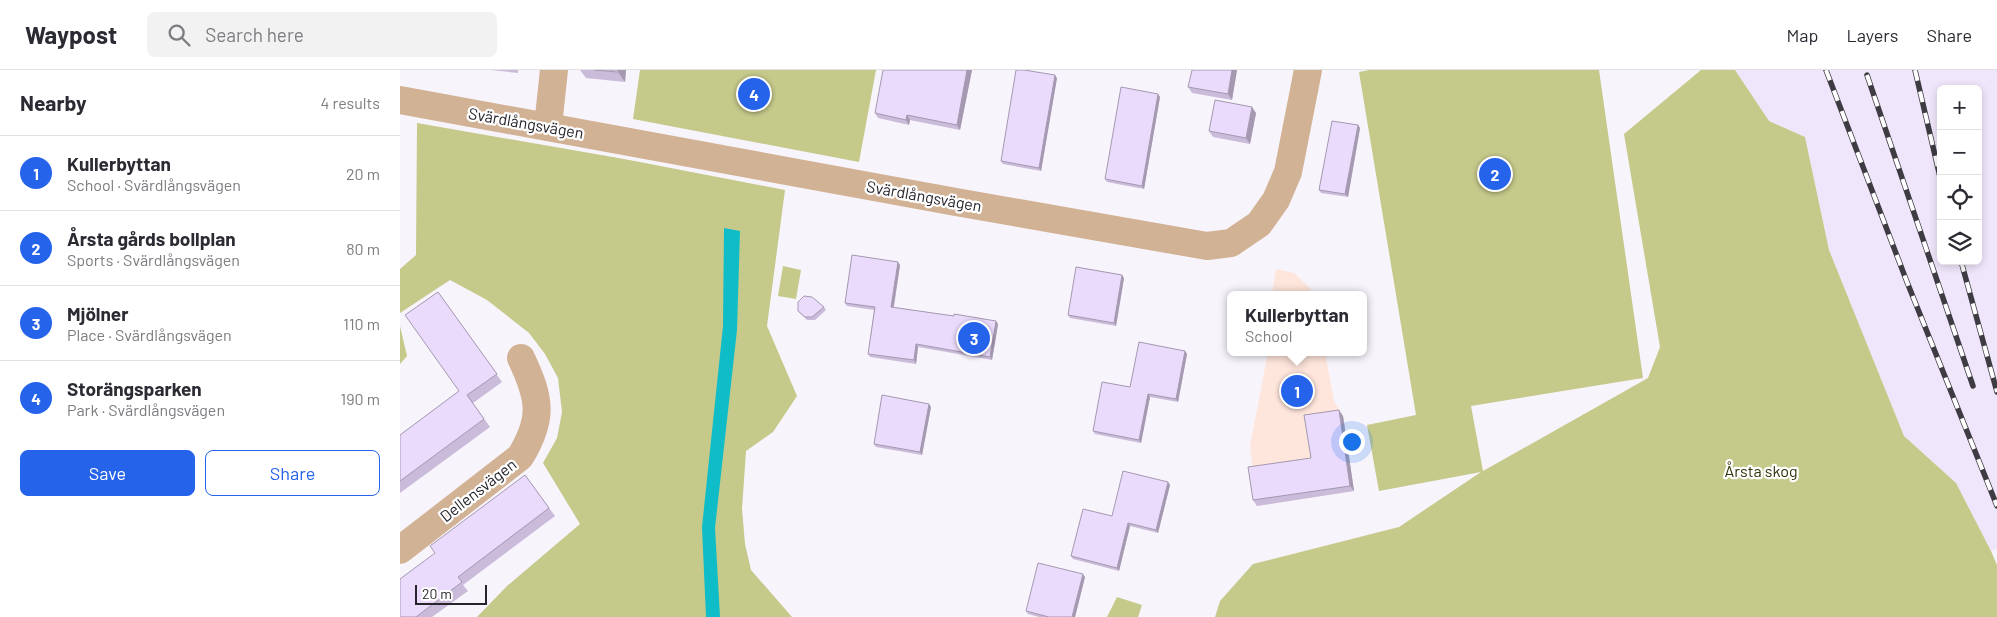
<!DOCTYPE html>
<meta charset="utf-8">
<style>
:root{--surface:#fff;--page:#f2f2f3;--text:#2b2b33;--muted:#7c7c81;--line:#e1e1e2;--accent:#2563eb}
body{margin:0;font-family:Barlow,sans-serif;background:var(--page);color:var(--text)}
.controls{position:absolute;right:15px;top:15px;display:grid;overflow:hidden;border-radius:8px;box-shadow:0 2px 8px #0003}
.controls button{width:45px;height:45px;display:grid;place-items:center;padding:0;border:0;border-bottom:1px solid var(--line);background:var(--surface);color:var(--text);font:25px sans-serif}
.scale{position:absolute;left:15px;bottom:12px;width:72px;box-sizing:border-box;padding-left:5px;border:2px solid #27242b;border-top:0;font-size:14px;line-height:18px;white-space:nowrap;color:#27242b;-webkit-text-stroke:4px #fff;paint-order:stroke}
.you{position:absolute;left:951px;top:371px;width:18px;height:18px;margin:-12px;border:4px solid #fff;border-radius:50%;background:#1a73e8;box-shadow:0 0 0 8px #1a73e833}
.badge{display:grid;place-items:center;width:32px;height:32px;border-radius:50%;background:var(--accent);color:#fff;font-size:16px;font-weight:700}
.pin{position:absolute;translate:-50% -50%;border:2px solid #fff;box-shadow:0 1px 5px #0006}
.popup{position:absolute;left:827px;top:221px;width:140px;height:65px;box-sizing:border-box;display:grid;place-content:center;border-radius:8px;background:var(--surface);filter:drop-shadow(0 1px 4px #0005);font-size:16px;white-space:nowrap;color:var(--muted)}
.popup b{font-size:19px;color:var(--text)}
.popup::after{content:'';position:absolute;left:50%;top:100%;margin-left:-10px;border:10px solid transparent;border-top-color:var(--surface)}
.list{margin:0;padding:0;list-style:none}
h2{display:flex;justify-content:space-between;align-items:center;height:65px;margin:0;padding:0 20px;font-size:21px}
h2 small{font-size:16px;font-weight:400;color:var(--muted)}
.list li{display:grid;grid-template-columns:32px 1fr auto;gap:15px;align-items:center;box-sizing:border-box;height:75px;padding:0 20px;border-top:1px solid var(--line)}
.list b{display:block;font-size:19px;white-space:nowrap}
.list p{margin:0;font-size:16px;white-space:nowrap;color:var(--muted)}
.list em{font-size:16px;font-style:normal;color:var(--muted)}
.actions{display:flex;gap:10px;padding:15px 20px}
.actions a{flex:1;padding:11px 0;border:1px solid var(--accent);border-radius:8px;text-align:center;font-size:18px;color:var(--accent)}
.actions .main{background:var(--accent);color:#fff}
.icon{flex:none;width:28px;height:28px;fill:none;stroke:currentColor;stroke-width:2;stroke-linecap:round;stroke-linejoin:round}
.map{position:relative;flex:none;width:1597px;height:547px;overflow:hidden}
header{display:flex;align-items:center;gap:30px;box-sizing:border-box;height:70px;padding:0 25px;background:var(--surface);border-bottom:1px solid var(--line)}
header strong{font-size:24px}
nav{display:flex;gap:28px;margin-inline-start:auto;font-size:18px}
.search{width:350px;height:45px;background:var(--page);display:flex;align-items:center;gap:12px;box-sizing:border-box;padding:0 18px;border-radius:8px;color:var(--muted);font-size:19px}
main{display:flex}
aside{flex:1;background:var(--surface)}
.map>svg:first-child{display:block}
.built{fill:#f0e6fb;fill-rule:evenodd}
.education{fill:#ffe6dc}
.green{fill:#c5c98a}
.water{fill:#0ebdc7}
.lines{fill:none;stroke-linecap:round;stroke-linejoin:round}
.street{stroke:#d2b294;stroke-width:28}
.rail-casing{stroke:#3e3b42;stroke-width:5.5}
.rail{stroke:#fff;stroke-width:4;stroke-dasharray:11;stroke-linecap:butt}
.wall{fill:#c9bbd9}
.shaded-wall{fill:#a499b0}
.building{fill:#eadafc;stroke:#a499b0}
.labels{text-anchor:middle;stroke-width:4.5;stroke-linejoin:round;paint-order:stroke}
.street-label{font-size:16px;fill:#27242b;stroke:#fff}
.park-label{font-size:16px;fill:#323308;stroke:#fff}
</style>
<header>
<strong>Waypost</strong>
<div class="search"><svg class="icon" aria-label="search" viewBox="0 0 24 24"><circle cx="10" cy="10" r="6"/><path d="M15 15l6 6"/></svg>Search here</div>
<nav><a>Map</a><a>Layers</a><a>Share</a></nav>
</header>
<main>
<aside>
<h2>Nearby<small>4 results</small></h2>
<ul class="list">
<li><span class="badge">1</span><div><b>Kullerbyttan</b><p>School · Svärdlångsvägen</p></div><em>20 m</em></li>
<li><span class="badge">2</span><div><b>Årsta gårds bollplan</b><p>Sports · Svärdlångsvägen</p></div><em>80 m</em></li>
<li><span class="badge">3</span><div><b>Mjölner</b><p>Place · Svärdlångsvägen</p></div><em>110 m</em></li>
<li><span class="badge">4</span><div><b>Storängsparken</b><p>Park · Svärdlångsvägen</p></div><em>190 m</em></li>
</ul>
<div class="actions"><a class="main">Save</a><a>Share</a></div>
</aside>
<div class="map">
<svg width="1597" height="547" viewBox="0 0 1597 547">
<rect width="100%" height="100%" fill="#f8f4fc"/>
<path class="built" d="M1335,0h262v479l-6,2 -35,-68 -52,-47 -75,-186 -24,-113 -36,-16zM1541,19h37v172h-37z"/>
<g class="education">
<path d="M876,199l18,4 17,16 2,6h-41z"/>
<path d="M868,282h57l9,49 9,15 11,75 -97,15 -7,-60z"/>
</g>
<g class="green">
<path d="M240,0h236l-17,92 -226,-43z"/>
<path d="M969,0h230l44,308 -172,28 12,65 165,-93 12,-31 -36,-213 77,-64h34l34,51 36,16 24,113 75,186 52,47 35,68 6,14v52h-782l5,-16 33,-37 146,-37 82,-55 -102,19 -12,-66 49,-10 -57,-343z"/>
<path d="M17,53l207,36 161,31 -18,136 30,70 -24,36 -27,19 -4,58 3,35 6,26 41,47h-315l30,-31 73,-62 -37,-61 14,-25 5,-26 -4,-34 -13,-24 -16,-21 -42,-33 -37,-20 -50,33v-44l16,-14z"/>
<path d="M383,196l18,4 -5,29 -18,-3z"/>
<path d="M0,256l7,30 -7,8z"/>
<path d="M717,527l25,8 -4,12h-31z"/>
</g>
<path class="water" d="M324,158l16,3 -3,99 -22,198 5,89h-14l-4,-90 21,-201z"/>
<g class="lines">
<g class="street">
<path d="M0,30l556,102 251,44 24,-3 28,-19 17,-24 12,-28 20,-102"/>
<path d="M148,56l6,-56"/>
<path d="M0,480l120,-93c24,-39 20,-59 1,-99"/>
</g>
<g class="rail-casing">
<g id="rail">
<path d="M1426,0l81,212 90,224"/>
<path d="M1515,0l26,111"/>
<path d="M1467,5l106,311"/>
<path d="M1561,191l36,131"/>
</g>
</g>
<use href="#rail" class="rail"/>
</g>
<g class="wall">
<path d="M91,0h27v3z"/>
<path d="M180,0h46l-1,12 -39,-4z"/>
<path d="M572,0l-12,60 -50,-10 -1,5 -31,-7 -3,-5z"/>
<path d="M837,0l-5,30 -40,-7 -4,-6z"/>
<path d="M657,8l-16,93 -38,-7 -2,-3z"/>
<path d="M760,27l-16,92 -37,-7 -2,-3z"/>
<path d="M856,43l-6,31 -37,-7 -4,-6z"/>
<path d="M958,55l2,3 -12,69 -27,-4 -2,-3z"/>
<path d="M500,195l-6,42 104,17 -6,36 -74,-13 -2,17 -46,-7 -2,-3 6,-44 -27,-4 -2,-3z"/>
<path d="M724,208l-8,48 -46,-8 -2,-3z"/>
<path d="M38,222l64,90 -29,21 17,24 -90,66v-58l59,-44z"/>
<path d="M424,237l2,3 -11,10h-8l-9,-9z"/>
<path d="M785,281l2,3 -9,48 -28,-5 -9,46 -46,-9 -2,-3 37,-44z"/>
<path d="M531,337l-9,48 -46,-8 -2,-3z"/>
<path d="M943,346l11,75 -97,15 -4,-6 58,-42z"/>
<path d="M125,405l30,41 -92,69 5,6 -36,26h-32l35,-64z"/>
<path d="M768,412l2,3 -12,48 -28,-7 -11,45 -46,-12 -2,-3 41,-40z"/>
<path d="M685,507l-10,40h-36l-11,-3 -2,-3z"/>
</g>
<g class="shaded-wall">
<path d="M218,0h8l-1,12 -7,-10z"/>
<path d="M567,0h5l-12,60 -3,-5z"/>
<path d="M832,0h5l-5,30 -4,-6z"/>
<path d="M655,5l2,3 -16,93 -2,-3z"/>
<path d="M758,24l2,3 -16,92 -2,-3z"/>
<path d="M852,37l4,6 -6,31 -4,-6z"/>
<path d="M507,45l3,5 -1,5 -3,-5z"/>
<path d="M958,55l2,3 -12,69 -3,-3z"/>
<path d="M498,192l2,3 -7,45 -2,-3z"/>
<path d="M722,205l2,3 -8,48 -2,-3z"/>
<path d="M596,251l2,3 -6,36 -2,-3z"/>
<path d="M516,274l2,3 -2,17 -2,-4z"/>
<path d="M785,281l2,3 -9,48 -2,-3z"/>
<path d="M748,324l2,3 -9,46 -2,-3z"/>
<path d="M529,334l2,3 -9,48 -2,-3z"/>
<path d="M939,340l4,6 11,75 -4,-5z"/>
<path d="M768,412l2,3 -12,48 -2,-3z"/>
<path d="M728,453l2,3 -11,45 -2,-3z"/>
<path d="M683,504l2,3 -10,40h-3z"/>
</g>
<g class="building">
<path d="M194,0h24v2z"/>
<path d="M483,0h84l-10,55 -50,-10 -1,5 -31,-7z"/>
<path d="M616,0h8l31,5 -16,93 -38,-7z"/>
<path d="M792,0h40l-4,24 -40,-7z"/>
<path d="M721,17l37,7 -16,92 -37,-7z"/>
<path d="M815,30l37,7 -6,31 -37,-7z"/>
<path d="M932,51l26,4 -13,69 -26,-4z"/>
<path d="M452,185l46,7 -7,45 63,9v-2l42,7 -6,36 -74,-13 -2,16 -46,-6 7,-47 -30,-4z"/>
<path d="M676,197l46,8 -8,48 -46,-8z"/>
<path d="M38,222l59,82 -30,21 17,24 -84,62v-46l59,-44 -54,-76z"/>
<path d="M404,226l8,1 12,10 -12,10h-7l-7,-6v-9z"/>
<path d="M739,272l46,9 -9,48 -28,-5 -9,46 -46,-9 9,-49 28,5z"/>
<path d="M482,325l47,9 -9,48 -46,-8z"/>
<path d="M939,340l11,76 -97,14 -5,-33 63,-9 -7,-43z"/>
<path d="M723,401l45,11 -12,48 -28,-7 -11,45 -46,-12 12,-47 29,7z"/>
<path d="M125,405l24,33 -91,69 4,5 -46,35h-16v-38l35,-26 -5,-7z"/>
<path d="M638,493l45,11 -11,43h-23l-23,-6z"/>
</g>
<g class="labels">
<g class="street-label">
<text transform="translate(126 53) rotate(10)" y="6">Svärdlångsvägen</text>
<text transform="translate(524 126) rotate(10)" y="6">Svärdlångsvägen</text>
<text transform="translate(78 420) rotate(-38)" y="6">Dellensvägen</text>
</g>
<g class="park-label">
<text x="1361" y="407">Årsta skog</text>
</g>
</g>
</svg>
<div class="controls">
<button>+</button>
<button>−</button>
<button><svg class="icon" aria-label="locate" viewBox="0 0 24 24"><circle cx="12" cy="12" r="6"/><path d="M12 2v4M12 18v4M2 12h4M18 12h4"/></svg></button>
<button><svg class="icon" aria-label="layers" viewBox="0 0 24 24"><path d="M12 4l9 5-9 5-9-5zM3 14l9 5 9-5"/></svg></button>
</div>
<div class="scale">20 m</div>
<div class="you"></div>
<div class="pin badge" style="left:897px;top:321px">1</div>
<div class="popup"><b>Kullerbyttan</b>School</div>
<div class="pin badge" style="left:1095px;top:104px">2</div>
<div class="pin badge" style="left:574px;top:268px">3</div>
<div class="pin badge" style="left:354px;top:24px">4</div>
</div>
</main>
